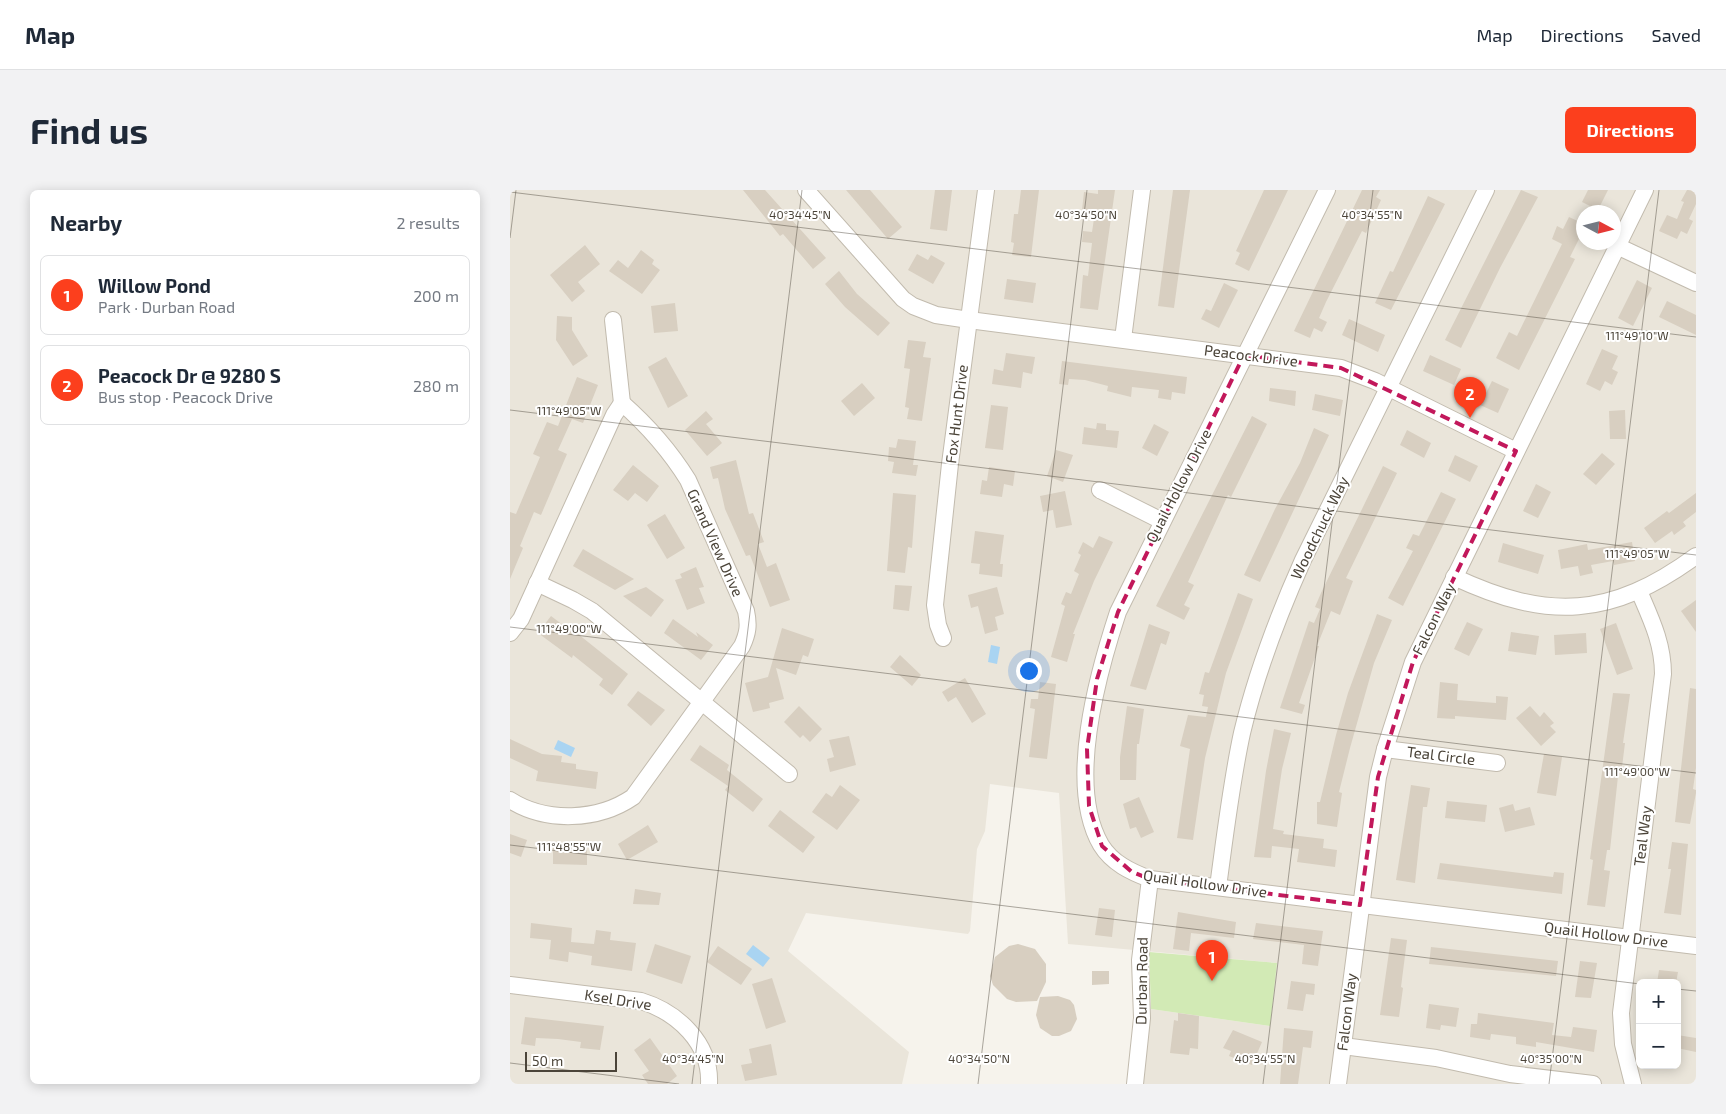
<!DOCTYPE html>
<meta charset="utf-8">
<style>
:root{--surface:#fff;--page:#f2f2f3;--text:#1f2937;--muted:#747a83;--line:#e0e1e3;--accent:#fc3f1d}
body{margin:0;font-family:"Exo 2",sans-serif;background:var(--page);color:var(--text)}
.controls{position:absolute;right:15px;bottom:15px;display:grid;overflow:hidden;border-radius:8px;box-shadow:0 2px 12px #0003}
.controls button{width:45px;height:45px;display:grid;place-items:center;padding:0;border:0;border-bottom:1px solid var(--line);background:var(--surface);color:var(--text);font:25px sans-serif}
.compass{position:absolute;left:1066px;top:15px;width:45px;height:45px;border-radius:50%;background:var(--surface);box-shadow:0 2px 12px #0003;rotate:97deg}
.scale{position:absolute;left:15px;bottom:12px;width:92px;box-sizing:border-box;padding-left:5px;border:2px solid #4b4439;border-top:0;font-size:14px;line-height:18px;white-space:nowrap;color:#4b4439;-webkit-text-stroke:4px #fff;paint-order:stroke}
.you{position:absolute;left:518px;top:480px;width:18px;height:18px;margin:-12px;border:4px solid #fff;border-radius:50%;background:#1a73e8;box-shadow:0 0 0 8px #1a73e833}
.badge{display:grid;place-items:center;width:32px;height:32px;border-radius:50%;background:var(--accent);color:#fff;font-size:16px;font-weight:700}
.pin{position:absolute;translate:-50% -41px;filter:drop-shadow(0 1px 2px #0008)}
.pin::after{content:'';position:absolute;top:26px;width:18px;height:15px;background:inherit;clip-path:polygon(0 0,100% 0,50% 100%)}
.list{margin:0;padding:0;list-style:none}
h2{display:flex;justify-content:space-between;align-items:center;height:65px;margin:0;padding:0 20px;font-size:21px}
h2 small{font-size:16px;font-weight:400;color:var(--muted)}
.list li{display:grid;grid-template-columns:32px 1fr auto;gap:15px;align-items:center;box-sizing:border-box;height:80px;margin:0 10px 10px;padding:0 10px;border:1px solid var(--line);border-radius:8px}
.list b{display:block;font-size:19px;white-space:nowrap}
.list p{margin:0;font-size:16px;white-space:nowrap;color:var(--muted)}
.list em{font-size:16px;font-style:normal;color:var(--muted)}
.map{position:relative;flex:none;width:1186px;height:894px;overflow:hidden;border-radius:8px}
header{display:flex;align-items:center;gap:30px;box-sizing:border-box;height:70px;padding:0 25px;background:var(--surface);border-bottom:1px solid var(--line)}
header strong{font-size:24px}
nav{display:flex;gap:28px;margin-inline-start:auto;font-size:18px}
.intro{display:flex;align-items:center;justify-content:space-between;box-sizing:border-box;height:120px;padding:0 30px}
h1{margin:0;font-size:35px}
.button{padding:12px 22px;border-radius:8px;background:var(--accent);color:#fff;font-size:18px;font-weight:700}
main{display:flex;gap:30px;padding:0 30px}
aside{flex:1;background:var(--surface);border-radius:8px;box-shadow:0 2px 12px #0003}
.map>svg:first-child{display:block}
.residential{fill:#eae5da;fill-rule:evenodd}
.green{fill:#d2eab5}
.water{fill:#a9d4f2}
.building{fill:#d8cfc1}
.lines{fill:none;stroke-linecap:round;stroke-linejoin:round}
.minor-casing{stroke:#c2bbae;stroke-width:18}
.minor{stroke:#fff;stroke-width:16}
.marked{fill:none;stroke:#c2185b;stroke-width:4;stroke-dasharray:10 6;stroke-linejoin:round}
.ticks{fill:none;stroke:#4b4439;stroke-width:1;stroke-opacity:0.45}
.labels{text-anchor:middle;stroke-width:4;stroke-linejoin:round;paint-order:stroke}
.street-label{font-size:15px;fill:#4b4439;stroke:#fff}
.ticks-label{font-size:12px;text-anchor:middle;fill:#4b4439;stroke:#fff;stroke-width:4;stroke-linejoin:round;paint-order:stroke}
</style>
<header>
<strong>Map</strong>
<nav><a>Map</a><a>Directions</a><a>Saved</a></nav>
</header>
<div class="intro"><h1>Find us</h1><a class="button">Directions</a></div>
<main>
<aside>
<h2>Nearby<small>2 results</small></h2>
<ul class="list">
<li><span class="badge">1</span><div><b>Willow Pond</b><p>Park · Durban Road</p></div><em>200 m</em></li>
<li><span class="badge">2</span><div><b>Peacock Dr @ 9280 S</b><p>Bus stop · Peacock Drive</p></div><em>280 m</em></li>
</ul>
</aside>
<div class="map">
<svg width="1186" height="894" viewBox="0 0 1186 894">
<rect width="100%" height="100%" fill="#f6f3ec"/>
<path class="residential" d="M0,0h1186v894h-554l9,-75 119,17 7,-63 -209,-19 -9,-151 -69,-9 -5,47 -8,18 -7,82 -2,3 -162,-21 -18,38 121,101 -7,32h-392zM1074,22h30v30h-30zM1130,793h37v82h-37z"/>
<path class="green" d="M639,762l128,11 -7,63 -119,-17z"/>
<g class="water">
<path d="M481,455l9,2 -3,17 -9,-2z"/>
<path d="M48,550l17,8 -4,9 -17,-8z"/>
<path d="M243,755l17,13 -7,9 -17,-13z"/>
</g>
<g class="building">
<path d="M233,0h22l61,68 -13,11 -30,-35 -3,2z"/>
<path d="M336,0h24l32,37 -14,12z"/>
<path d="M425,0h17l-5,41 -17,-2z"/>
<path d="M511,0h18l-8,67 -19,-2 2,-12 -3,-1 3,-28h4z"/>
<path d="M588,0h17l-17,120 -18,-2 3,-33 5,1 4,-33 -10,-1 1,-11 9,1 3,-20 -13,-2 2,-18 14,2z"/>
<path d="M663,0h17l-16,118 -16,-2z"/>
<path d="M754,0h24l-39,81 -14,-7 5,-11 -4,-2z"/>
<path d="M852,0h18l-4,7 5,3 -15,33 -4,-2 -36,71 -7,16 8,4 -5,10 -8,-4 -4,10 -16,-7z"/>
<path d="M1011,0l17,7 -38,71 -39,80 -16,-8z"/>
<path d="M1078,0h20l-10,20 -16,-8z"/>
<path d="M1177,0h9v14l-7,15 4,2 -6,13 -6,-3 -4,8 -18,-8 8,-16 10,4 7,-17 -3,-1z"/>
<path d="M918,6l17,8 -54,106 -16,-7 15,-32 3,1z"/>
<path d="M1059,27l15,7v17l-5,-2 -9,18 5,2 -56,111 -23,-12 13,-26 8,4 45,-92 -10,-5 5,-13 6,3z"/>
<path d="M75,55l15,19 -22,18 7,9 -13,11 -22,-27z"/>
<path d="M131,60l13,10 -2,4 8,6 -18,24 -33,-23 9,-11 10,8z"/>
<path d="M407,64l11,6 3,-5 14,8 -12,21 -25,-14z"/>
<path d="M329,81l18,23 33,29 -12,13 -33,-29 -20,-23z"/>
<path d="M497,89l29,4 -3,20 -29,-4z"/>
<path d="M1127,90l15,8 -19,38 -15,-8z"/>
<path d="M714,93l14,7 -19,38 -18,-9 5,-10 5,2z"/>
<path d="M1157,111l29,14v20l-37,-18z"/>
<path d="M165,113l3,28 -24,2 -3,-27z"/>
<path d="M47,126l15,1v13l16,26 -15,10 -17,-26z"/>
<path d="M839,129l36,16 -7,17 -36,-17z"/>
<path d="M398,150l18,2 -3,15 8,1 -9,63 -15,-2 2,-11 -4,-1 5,-38 -6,-1z"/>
<path d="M1092,159l16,7 -6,13 6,3 -6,13 -7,-4 -5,10 -14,-7z"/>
<path d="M496,163l29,4 -3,17 -9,-2 -2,16 -29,-4 2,-15 9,2z"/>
<path d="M920,165l31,14 -7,16 -31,-14z"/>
<path d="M156,167l22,39 -20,12 -20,-41z"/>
<path d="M552,171l125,16 -2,17 -13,-2 -1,8 -13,-2 1,-8 -27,-3 -1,10 -24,-6 1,-5 -23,-6 -16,-1 -1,6 -9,-1z"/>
<path d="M67,187l21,8 -15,38 -11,-4 -14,31 9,4 -26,61 -7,-3 -14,34 3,2 -13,31v-67l6,2 24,-57 -7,-3 14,-32 11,4z"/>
<path d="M982,191l17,8 -11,24 -18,-8z"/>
<path d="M352,193l13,15 -21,18 -13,-15z"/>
<path d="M760,198l26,3 -1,15 -26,-5z"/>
<path d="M805,204l28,6 -3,16 -28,-6z"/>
<path d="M481,215l17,2 -5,43 -18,-2z"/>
<path d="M1115,220l1,29h-16l-1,-28z"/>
<path d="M196,221l7,8 -7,5 16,19 -15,13 -22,-26z"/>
<path d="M742,226l15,8 -36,73 -3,-2 -40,87 6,3 -10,20 6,3 -6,12 -28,-14z"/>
<path d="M587,233l9,1v6l13,1 -2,17 -35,-4 2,-17 12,2z"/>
<path d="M644,234l15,8 -12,24 -15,-8z"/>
<path d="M804,238l15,7 -69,147 -16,-7 31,-66 25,-46z"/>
<path d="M897,240l24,13 -7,15 -24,-13z"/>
<path d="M388,249l18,2 -3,24h5l-2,11 -24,-3 2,-11 -6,-1 1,-14 7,1z"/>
<path d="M546,260l17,5 -10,27 -16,-6z"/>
<path d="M1092,263l13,11 -19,21 -13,-11z"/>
<path d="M945,265l23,11 -8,16 -22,-11z"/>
<path d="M226,270l13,54 4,-1 11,29 -6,2 9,23 9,-4 14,37 -20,7 -20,-52 -4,1 -21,-47 -7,-31 -5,1 -3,-12z"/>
<path d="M123,275l26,21 -12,16 -12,-9 -7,8 -15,-11z"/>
<path d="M873,276l14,7 -51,105 7,3 -13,34 -9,-4 -14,35h2l-20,57 6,2 -3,9 -22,-6 29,-87 5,2 6,-14 -5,-2 6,-14z"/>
<path d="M479,277l26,4 -2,15 -9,-2 -2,13 -22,-3 2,-14 5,1z"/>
<path d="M1026,294l15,8 -13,26 -15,-7z"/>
<path d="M555,301l7,34 -16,3 -3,-18 -10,2 -3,-16z"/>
<path d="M931,302l15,7 -53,107 -15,-8 25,-47 -7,-3 7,-14 6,2z"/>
<path d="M383,303l23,2 -4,53 -4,-1 -3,26 -18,-2z"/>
<path d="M1186,303v19l-13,10 3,4 -12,9 -2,-4 -17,12 -11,-15 23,-17 2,2z"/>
<path d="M155,324l20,34 -18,11 -20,-34z"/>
<path d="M465,341l29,4 -4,29h3l-1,13 -23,-3 1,-10 -9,-1z"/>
<path d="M589,346l14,6 -19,39 -21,53h2l-8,28 -16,-5 14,-51 -4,-2 5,-12 5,2 8,-20 -5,-3 7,-16 -3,-2 5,-11 10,6z"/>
<path d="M1122,352l3,19 -21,4 -1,-4 -22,4 2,8 -13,3 -2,-10 -17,3 -3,-19 29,-6 1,6z"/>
<path d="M993,353l41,12 -6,19 -40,-12z"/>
<path d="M73,359l51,30 -19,11 -42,-24z"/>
<path d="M186,377l8,20 -5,1 6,15 -18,7 -12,-30 7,-2 -2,-4z"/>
<path d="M385,395l17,1 -3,25 -16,-2z"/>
<path d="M136,397l18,13 -13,17 -28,-21z"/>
<path d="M487,397l7,27 -9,3 3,13 -13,4 -7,-28 -7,2 -3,-13z"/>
<path d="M728,403l15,6 -27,74 -21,85 -12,82 -16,-2 13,-89 -10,-3 8,-31 18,2 2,-10 -6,-1 2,-11 -5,-1 6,-22 4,1z"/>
<path d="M1186,410v32l-15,-21z"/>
<path d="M867,424l15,6 -18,43 -24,85 -11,44 3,1 -5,34 -20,-3v-22h3l16,-67 12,-42z"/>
<path d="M41,426l21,16 1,-2 55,44 -16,21 -13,-10 4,-6 -30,-24 -1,3 -34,-25z"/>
<path d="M163,429l25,18 -2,-5 17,13 -12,15 -37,-27z"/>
<path d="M957,432l16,7 -14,27 -15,-7z"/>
<path d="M1106,433l17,46 -16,6 -17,-46z"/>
<path d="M639,434l21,8 -4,13 -5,-2 -15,47 -16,-4z"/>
<path d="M272,438l32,11 -6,18 -5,-2 -7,20 -20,-7 8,31 -15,4 1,5 -17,4 -8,-29 23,-6z"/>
<path d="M1001,442l28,4 -3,19 -28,-4z"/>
<path d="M1076,443l1,20 -32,2 -1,-20z"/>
<path d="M390,465l21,20 -9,11 -22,-19z"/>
<path d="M455,488l21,36 -14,9 -16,-26 -8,5 -6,-10z"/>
<path d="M530,492l16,2 -9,75 -18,-2 6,-48 -5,-1 1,-9h7z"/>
<path d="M930,492l18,2 -1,16 39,3v-7l12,1 -2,23 -51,-4v3l-18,-1z"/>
<path d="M1180,498l6,1v79l-3,21 3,1v3l-6,31 -15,-2z"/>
<path d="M128,501l27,19 -14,16 -24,-21z"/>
<path d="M1103,503l17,1 -7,49h2l-3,24h-3l-9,83h-3l-3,20 6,1 -5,36 -18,-2 6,-45 -3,-1z"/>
<path d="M289,516l23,23 -12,13 -7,-7 -3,3 -16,-16z"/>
<path d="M617,516l17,3 -5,35h-2l-1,36h-16v-23z"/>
<path d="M1020,516l10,11 4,-5 10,11 -4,3 6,6 -15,14 -25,-28z"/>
<path d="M764,539l17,4 -9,36 -9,60 11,2 -1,3 41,5 -1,9 14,2 -2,17 -38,-5 2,-13 -27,-3 -1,12 -17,-1 12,-86z"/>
<path d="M339,546l7,29 -26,7 -3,-13 7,-2 -5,-17z"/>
<path d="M0,549l32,15 20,2 -1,6 15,2v5l22,3 -2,17 -60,-8 2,-10 -28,-13z"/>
<path d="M190,555l29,20 -2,5 36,29 -10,13 -28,-22 3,-4 -38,-26z"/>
<path d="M1034,564l18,3 -6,39 -19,-3z"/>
<path d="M330,595l20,15 -23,30 -25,-18 14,-19 6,4z"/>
<path d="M901,595l19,3 -3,19h-4l-8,76 -19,-3z"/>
<path d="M629,607l15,35 -13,6 -5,-11 -6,2 -7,-25z"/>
<path d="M937,611l40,4 -2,17 -40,-4z"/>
<path d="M1003,614l2,7 15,-4 5,18 -30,7 -6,-24z"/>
<path d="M270,620l35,27 -12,16 -35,-27z"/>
<path d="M138,635l10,17 -31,18 -9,-16z"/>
<path d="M0,644l17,6 -6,17 -11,-4z"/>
<path d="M1162,652l16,2 -7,71 -17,-2 7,-44h-3z"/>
<path d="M43,656h34v19l-34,-1z"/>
<path d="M930,673l113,14 1,-5 10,1 -2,21 -125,-15z"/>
<path d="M125,699l26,4 -2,12 -26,-1z"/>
<path d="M589,718l16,2 -3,27 -17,-2z"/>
<path d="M668,722l58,10 -2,16 -43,-5 -2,18 -16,-2z"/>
<path d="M21,733l41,5 -1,14 23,2 2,-14 15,2 -1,8 26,3 -4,28 -41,-6 1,-9 -23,-4 -1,10 -19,-3 2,-19 -21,-2z"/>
<path d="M746,733l67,8 -5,35 -16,-2 2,-19 -51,-6z"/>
<path d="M881,748l16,2 -6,47 2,1 -4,29 -19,-2z"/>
<path d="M145,754l36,12 -9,28 -36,-12z"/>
<path d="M508,754l17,5 11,15v18l-9,19 -21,1 -9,-3 -14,-14 -3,-9 5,-19 14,-11z"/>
<path d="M208,756l34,23 -11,16 -34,-23z"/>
<path d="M921,757l127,14 -2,15 -127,-12z"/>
<path d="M1070,771l17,2 -6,35 -16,-1z"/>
<path d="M1149,780l19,2 -2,11h-19z"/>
<path d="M582,781h17v13l-17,1z"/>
<path d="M262,788l14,44 -20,7 -14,-45z"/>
<path d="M781,791l24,3 -1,11 -8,-1 -3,17 -16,-2z"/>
<path d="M548,806l12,4 4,5 3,14 -6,12 -12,5h-7l-12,-8 -4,-13 4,-18z"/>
<path d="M919,814l30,4 -3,19 -15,-2 -1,5 -14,-2z"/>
<path d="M668,823l21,3 -1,33 -8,-1 -1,7 -19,-2 4,-33 4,1z"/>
<path d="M968,823l76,10 -2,12 19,2 2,-10 24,3 -3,22 -58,-10v5l-20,-3v-7l-25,-3 -1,6 -20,-3 1,-13h6z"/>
<path d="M15,827l79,9 -4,24 -20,-2 1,-6 -23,-3 -22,-1 -1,8 -14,-2z"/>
<path d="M774,838l29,3 -2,17 -8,-1 -5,37h-18z"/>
<path d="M723,840l29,12 -10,23 -23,-9 2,-5 -8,-3z"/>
<path d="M1167,845l19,3v14l-19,-4z"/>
<path d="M140,848l27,38 -10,8h-19l-6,-9 7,-4 -15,-21z"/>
<path d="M261,854l6,31 -32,6 -4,-16 11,-2 -3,-14z"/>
</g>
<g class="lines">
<g class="minor-casing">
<g id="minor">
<path d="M296,0l97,109 10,7 23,9 33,5 372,48 34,13 141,70"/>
<path d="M817,0l-209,422c-20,61 -52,173 -17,233 11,18 30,27 49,34l546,67"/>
<path d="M1107,56l79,37"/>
<path d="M103,130l9,83"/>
<path d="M613,149l19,-149"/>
<path d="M590,300l62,31"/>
<path d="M944,387c94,44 157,41 242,-21"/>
<path d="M27,393l36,17 19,11 197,163"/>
<path d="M0,443l11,-14 93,-204 8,-12"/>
<path d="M433,448l-5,-13 -3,-20 15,-141 36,-274"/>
<path d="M875,559l112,14"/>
<path d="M0,610c36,23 88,21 123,-3l109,-151c6,-13 7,-21 4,-35l-58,-131c-18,-29 -41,-55 -66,-77"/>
<path d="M708,697c7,-51 13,-103 24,-154 14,-59 36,-117 61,-173l183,-370"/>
<path d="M0,795l131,16c36,11 70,42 68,83"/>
<path d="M833,856l93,12 74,16 83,10"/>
<path d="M625,894l7,-66 -2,-58 10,-81"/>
<path d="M828,894l40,-307 7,-28 28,-87 232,-472"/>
<path d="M1123,894l-10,-40 -2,-31 42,-339c0,-31 -12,-55 -24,-83"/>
</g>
</g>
<use href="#minor" class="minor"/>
</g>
<path class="marked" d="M734,165l97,13 175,83 -103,211 -35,115 -18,128 -210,-26 -18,-7 -30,-26 -13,-40 -2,-57 10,-70 21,-67z"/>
<path class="ticks" d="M0,2l1186,145M0,48l6,-48M0,220l1186,145M0,437l1186,146M0,655l1130,139M1167,799l19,2M0,873l169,21M182,894l110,-894M468,894l109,-894M753,894l110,-894M1039,894l110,-894"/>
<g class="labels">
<g class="street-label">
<text transform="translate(741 166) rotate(7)" y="5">Peacock Drive</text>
<text transform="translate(447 224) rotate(-83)" y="5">Fox Hunt Drive</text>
<text transform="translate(669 296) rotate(-63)" y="5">Quail Hollow Drive</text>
<text transform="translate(810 338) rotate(-64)" y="5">Woodchuck Way</text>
<text transform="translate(205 353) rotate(66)" y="5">Grand View Drive</text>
<text transform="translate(924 429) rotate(-64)" y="5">Falcon Way</text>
<text transform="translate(931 566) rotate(7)" y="5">Teal Circle</text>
<text transform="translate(1133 646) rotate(-83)" y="5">Teal Way</text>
<text transform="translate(695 694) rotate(8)" y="5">Quail Hollow Drive</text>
<text transform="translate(1096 745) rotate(7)" y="5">Quail Hollow Drive</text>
<text transform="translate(632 791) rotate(-89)" y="5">Durban Road</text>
<text transform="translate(108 810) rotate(9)" y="5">Ksel Drive</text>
<text transform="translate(837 822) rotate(-83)" y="5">Falcon Way</text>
</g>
</g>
<g class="ticks-label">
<text x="290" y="29">40°34'45"N</text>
<text x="576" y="29">40°34'50"N</text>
<text x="862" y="29">40°34'55"N</text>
<text x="1127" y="150">111°49'10"W</text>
<text x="59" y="225">111°49'05"W</text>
<text x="1127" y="368">111°49'05"W</text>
<text x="59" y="443">111°49'00"W</text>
<text x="1127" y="586">111°49'00"W</text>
<text x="59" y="661">111°48'55"W</text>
<text x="183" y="873">40°34'45"N</text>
<text x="469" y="873">40°34'50"N</text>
<text x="755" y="873">40°34'55"N</text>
<text x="1041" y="873">40°35'00"N</text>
</g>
</svg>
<div class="controls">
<button>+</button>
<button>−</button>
</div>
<svg class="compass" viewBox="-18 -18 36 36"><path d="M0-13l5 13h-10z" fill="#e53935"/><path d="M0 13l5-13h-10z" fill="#747a83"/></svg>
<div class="scale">50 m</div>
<div class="you"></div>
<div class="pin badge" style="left:702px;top:791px">1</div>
<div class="pin badge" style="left:960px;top:228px">2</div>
</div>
</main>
